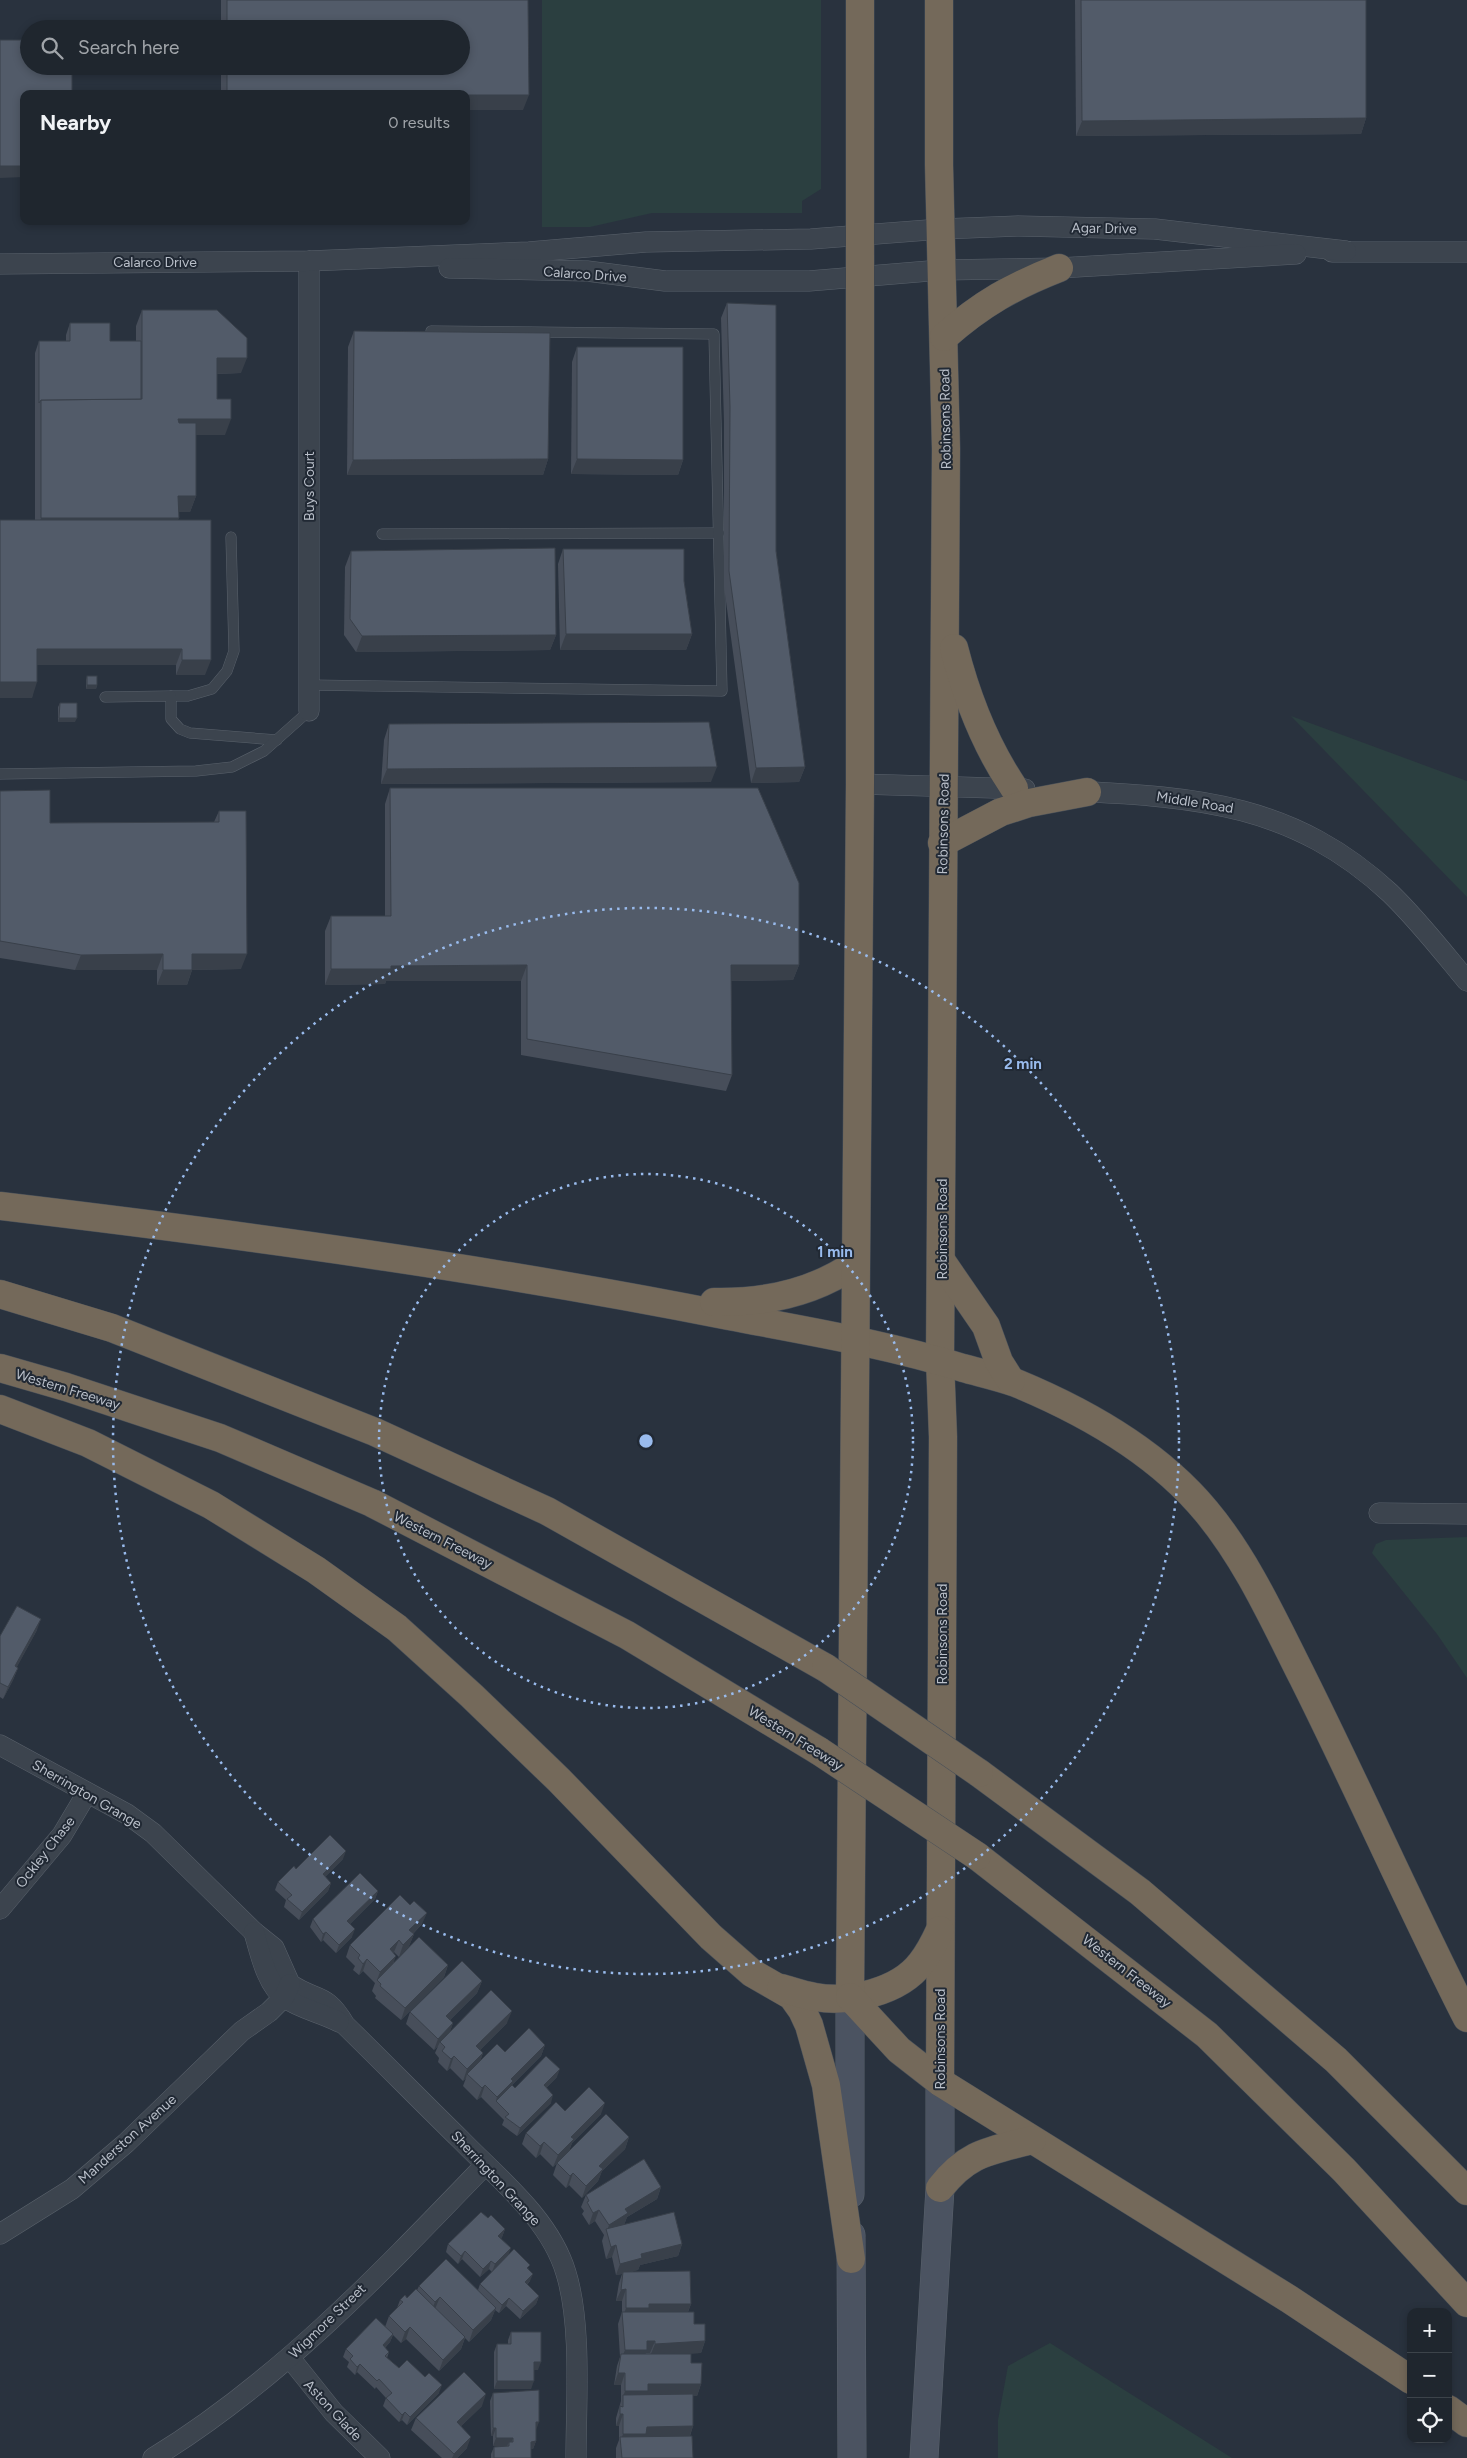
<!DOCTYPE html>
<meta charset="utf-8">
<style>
:root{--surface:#1f262e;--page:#272e36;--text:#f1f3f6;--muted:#a1a5aa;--line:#3c434a}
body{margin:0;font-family:Figtree,sans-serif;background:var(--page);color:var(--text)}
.controls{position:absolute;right:15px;bottom:15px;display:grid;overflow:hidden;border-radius:10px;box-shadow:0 2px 8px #0003}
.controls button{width:45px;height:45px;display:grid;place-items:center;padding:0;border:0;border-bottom:1px solid var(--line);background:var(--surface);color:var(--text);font:25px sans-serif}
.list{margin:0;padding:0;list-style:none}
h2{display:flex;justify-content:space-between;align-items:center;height:65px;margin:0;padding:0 20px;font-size:21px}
h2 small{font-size:16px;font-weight:400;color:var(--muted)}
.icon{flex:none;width:28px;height:28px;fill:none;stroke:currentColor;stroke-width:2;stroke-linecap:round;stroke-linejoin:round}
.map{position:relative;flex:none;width:1467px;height:2458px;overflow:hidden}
.search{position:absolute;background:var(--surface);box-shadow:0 2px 8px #0003;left:20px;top:20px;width:450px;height:55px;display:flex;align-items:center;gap:12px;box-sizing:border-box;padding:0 18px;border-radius:28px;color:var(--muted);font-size:19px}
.panel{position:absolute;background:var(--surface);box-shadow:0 2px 8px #0003;left:20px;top:90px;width:450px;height:135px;border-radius:10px}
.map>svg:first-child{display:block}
.green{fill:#2b3f40}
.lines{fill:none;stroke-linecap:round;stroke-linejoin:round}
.lane-casing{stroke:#5a626c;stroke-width:11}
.street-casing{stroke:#5a626c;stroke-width:21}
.secondary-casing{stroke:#5a626c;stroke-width:29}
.highway-casing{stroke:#474f59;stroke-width:29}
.lane{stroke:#3c444e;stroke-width:10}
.street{stroke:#3c444e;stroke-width:20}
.secondary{stroke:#4b5361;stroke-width:28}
.highway{stroke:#74695a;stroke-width:28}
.highway-bridge-casing{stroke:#474f59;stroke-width:29;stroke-linecap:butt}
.highway-bridge{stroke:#74695a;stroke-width:28}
.wall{fill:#474e5a}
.shaded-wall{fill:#39404a}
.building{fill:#525b69;stroke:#39404a}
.ring{fill:none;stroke:#99bbed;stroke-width:2.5;stroke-dasharray:2.5 5}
.labels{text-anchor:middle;stroke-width:4;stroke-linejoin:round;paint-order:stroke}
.street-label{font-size:14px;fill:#b9bfc9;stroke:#212934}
.centre{fill:#99bbed;stroke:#212934;stroke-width:2.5}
.ring-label{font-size:15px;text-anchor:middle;font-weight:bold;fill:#99bbed;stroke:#212934;stroke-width:4;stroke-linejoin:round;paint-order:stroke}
</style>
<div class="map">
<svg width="1467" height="2458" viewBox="0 0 1467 2458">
<rect width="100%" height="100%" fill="#29323e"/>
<g class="green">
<path d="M542,0h279v189l-19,12v12h-150l-62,14h-48z"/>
<path d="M1291,716l176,65v116z"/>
<path d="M1467,1537v141l-30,-44 -65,-81 4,-9 10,-4z"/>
<path d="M1050,2343l182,115h-234v-38l10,-54z"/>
</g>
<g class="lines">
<g class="lane-casing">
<g id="lane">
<path d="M382,534l337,-1"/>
<path d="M309,685l413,6 -8,-357 -283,-3"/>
<path d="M171,696h17l24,-7 15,-18 7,-20 -3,-114"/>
<path d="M105,697l66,-1v23l9,10 10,4 87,7"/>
<path d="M0,774l196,-3 36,-4 32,-16 45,-40"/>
</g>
</g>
<g class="street-casing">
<g id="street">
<path d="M1332,252h135"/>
<path d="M309,261v450"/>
<path d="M0,264l309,-3 220,-9 117,-10 165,-3 130,-10 77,-3 137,3 191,22"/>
<path d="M449,268l138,3 78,10h144l132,-11 118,-2 237,-14"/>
<path d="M860,784l165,5"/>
<path d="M1074,791c124,6 220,13 316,102 28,27 52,58 77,88"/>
<path d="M1379,1513l88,1"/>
<path d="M0,1745l127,69 26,19 101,99 20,16 16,36c26,18 35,7 55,41 39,38 77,77 116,115 38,39 89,79 105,133 16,52 10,129 10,185"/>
<path d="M0,1909l62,-74 25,-42"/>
<path d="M254,1932c6,21 13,54 31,66 16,11 37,15 54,24"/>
<path d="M0,2234l72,-45 54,-46 116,-112 27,-19 15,-15 6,-13"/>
<path d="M290,2358l44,55 46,45"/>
<path d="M153,2458c126,-77 230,-187 332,-293"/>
</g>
</g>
<g class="secondary-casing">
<g id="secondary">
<path d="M850,1997v197"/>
<path d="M851,2235l1,223"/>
<path d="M924,2458l16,-270v-106"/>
</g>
</g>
<g class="highway-casing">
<g id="highway">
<path d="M939,0v165l7,284 -6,911 3,77 -3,645"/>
<path d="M944,337c37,-33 69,-51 115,-69"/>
<path d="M954,648c13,51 31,97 60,140"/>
<path d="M942,843l59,-31 28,-9 58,-11"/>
<path d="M0,1206c244,29 488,62 729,110 78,15 158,28 234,52 18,5 36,9 53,15 70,29 141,69 190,128 41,49 68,110 97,167 56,112 107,228 164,340"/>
<path d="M942,1262l44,64 13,36 12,19"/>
<path d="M0,1294l112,34 263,104 172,79 279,157"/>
<path d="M714,1302c50,1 99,-9 141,-38"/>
<path d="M0,1368l66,19 154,51 152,65 255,132 192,116"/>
<path d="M0,1409l88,34 123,62 105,65 81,58 75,68 87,84 152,157 41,36 40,23 10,14 7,15 17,60 25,174"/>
<path d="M979,1773l161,119 196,168 131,131"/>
<path d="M977,1856l230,179 137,135 123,133"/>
<path d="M781,1988c11,3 22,7 34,9 34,6 84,-5 106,-34 8,-10 14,-22 19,-33"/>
<path d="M850,1997l10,-1213v-784"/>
<path d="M850,1997l49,53 41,32 349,217 122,81"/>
<path d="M940,2188c28,-36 50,-37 92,-48"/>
<path d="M1448,2409l19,14"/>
</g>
</g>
<use href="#lane" class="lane"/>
<use href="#street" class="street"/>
<use href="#secondary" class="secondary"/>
<use href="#highway" class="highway"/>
<g class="highway-bridge-casing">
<g id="highway-bridge">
<path d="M826,1668l153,105"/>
<path d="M819,1751l158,105"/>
</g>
</g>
<use href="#highway-bridge" class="highway-bridge"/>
</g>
<g class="wall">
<path d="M221,0h307l-5,110 -57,-16h-245v-28h240v-37h-240z"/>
<path d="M1075,0h291v118l-5,16 -285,2z"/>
<path d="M727,303l49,248 29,216 -6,15 -48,1 -27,-196v-165l-3,-104z"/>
<path d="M142,310l99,63 -24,1v25l8,36h-29v61l-6,16h-11l-1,8 27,155h-29v-10h-139l-5,33h-32v-178h35v-167l4,-12h27v-6l4,-12 40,18h26v-15z"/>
<path d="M354,331l194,128 -5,16h-196l1,-128z"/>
<path d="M577,347l106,113 -5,15 -107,-1 1,-112z"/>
<path d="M563,549l121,32 8,53 -6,16h-126l-2,-86z"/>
<path d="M351,551l205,84 -6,15 -194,2 -12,-17 1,-68z"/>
<path d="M87,676l10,9 -1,4h-10v-9z"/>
<path d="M60,703l15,19h-17v-15z"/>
<path d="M389,724l322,58 -330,2 3,-44z"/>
<path d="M390,788l409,177 -6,15 -62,1 1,94 -6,16 -205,-36v-74h-135l-1,3 -60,1v-54l6,-15h54v-112z"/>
<path d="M0,791l50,32 164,-1 5,-11 22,158 -49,1 -5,15h-30v-15h-82l-75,-12z"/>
<path d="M37,1630l-21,38h2l-5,12 -10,19 -3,-2v-61z"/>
<path d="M343,1859l-18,18 6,6 -3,8 -29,29 -15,-13 2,-7 -11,-10 3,-8 18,-13z"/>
<path d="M378,1891l-3,8 -25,25 2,13 -16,16 -13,-13 -2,2 -11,-15 3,-8z"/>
<path d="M422,1924l-9,10h1l-5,12 -10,11 -5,-5 -1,1 1,10 54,2 -4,12 -43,43 -26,-22 1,-2 -4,-5 3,-8 -12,-12 -4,4 -6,-5 2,-4 -9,-9 4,-12z"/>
<path d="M482,1981l-5,12 -27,27 3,3 -3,8 57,-8 -27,27 3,3 -3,8 25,-9 40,-7 -4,11 -29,29 3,3 42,-11 -11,11 5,15 -34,33 -15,-11 2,-5 -23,-23 -4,3 -14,-14 3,-8 -3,3 -13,-13 -3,3 -9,-9 1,-4 -4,-5 3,-7 -4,4 -28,-26 4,-12z"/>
<path d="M565,2111l36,3 -29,29 -3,8 60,-14 -4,12 -23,22 -4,10 -16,17 -13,-13 -3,3 -13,-13 4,-12 -4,4 -13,-13 -4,4 -14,-14 4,-11z"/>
<path d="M661,2187l-4,12 -30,18 -3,8 58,19 -4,12 -38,9 -2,5 -6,1 59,33 -3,8 6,12 11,17 -4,12 -30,1 20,9 10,21 -4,12h-4v30l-3,10 3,22h-77v-10l3,-8v-14h-3v-8l5,-17v-16h-7l3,-19 3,-9 -2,-33 4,-12v-11h-6l3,-18 3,-9 -6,1 -4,-18 -6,2 -4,-18 2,-6 -9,-14 -6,4 -7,-11 2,-3 -3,-4 5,-12z"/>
<path d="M488,2218l17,11 -3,8 -1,1 8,17 20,14 1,12 -3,4 12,11 -3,8 -16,15 -14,-13 -7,7 -4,-3 -4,10 -22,22 -4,-4 -4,11 -22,22 -33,-32 -5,4 -8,-8 -3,7 -5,6 4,4 -2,6 12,10 40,25 -32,32 -5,-5 -3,2 -16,-16 3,-8 -10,-11 -1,2 -18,-17 -2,3 -8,-8 2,-5 -6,-5 3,-8 39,-22 4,-11 8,-8 3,-8 7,-2 10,-8 2,-4 59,4 2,-6 12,-12 -3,-3 -9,8 -18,-18 -4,5 -12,-12 2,-8z"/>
<path d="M511,2332l27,38h-4l-3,19h-37v-37l3,-8h11v-4z"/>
<path d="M493,2393l43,37v11l-3,8h-2v9h-40v-4l3,-7 13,-1h-14v-10h-2l-1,-35z"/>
<path d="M482,2406l-21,20 6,22 -10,10h-15l-31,-28 5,-12z"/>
</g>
<g class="shaded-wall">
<path d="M466,95h63l-6,15h-57z"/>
<path d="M1366,118l-5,16 -285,2 6,-15z"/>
<path d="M0,166h24v11l-24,1z"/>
<path d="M217,358h30l-6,15 -30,1z"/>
<path d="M178,419h53l-6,16h-52z"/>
<path d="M548,459l-5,16h-196l6,-15z"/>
<path d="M577,459l106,1 -5,15 -107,-1z"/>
<path d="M178,496h18l-6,16h-17z"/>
<path d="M41,518h138l-6,15h-138z"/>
<path d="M566,634h126l-6,16h-126z"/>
<path d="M556,635l-6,15 -194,2 6,-16z"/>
<path d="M37,649h145l-6,16h-145z"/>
<path d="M182,660h29l-6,15h-29z"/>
<path d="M0,682h37l-5,16h-32z"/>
<path d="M87,685h10l-1,4h-10z"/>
<path d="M59,718h18l-2,4h-17z"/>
<path d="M717,767l-6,15 -330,2 6,-15z"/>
<path d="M805,767l-6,15 -48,1 5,-15z"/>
<path d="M163,954l-6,16h-82l6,-15z"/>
<path d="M192,954h55l-6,15 -54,1z"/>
<path d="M527,965l-6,16h-135l-1,3 -60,1 6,-16 60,-3z"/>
<path d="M731,965h68l-6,15 -67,1z"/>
<path d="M163,970h29l-5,15h-30z"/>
<path d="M41,1619l-4,11 -26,48 4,-12z"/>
<path d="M18,1668l-5,12 -10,19 5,-12z"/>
<path d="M346,1851l-3,8 -23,23 3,-8z"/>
<path d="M331,1883l-3,8 -29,29 3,-8z"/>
<path d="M378,1891l-3,8 -30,30 2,-8z"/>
<path d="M427,1913l-5,11 -17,18 4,-12z"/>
<path d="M355,1929l-3,8 -16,16 3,-8z"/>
<path d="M326,1932l-3,8 -2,2 2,-8z"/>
<path d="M414,1934l-5,12 -10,11 4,-12z"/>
<path d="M399,1940l-5,12 -9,9 5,-12z"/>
<path d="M396,1956l-4,11 -15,13 3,-8z"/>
<path d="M367,1959l-4,12 -4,4 4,-11z"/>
<path d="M448,1965l-4,12 -43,43 4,-12z"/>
<path d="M482,1981l-5,12 -35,35 4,-12z"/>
<path d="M512,2011l-5,12 -35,35 4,-12z"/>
<path d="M453,2023l-4,12 -9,7 -2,4 -4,4 4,-11z"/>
<path d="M545,2045l-4,11 -45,45 1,-4 14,-18z"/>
<path d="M483,2053l-4,12 -12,9 -1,4 -3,3 4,-12z"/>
<path d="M454,2056l-4,12 -3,3 4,-12z"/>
<path d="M560,2069l-3,8 -16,16 3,-8z"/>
<path d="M485,2085l-4,12 -4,3 5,-12z"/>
<path d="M553,2095l-2,8 -34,33 3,-8z"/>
<path d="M605,2103l-4,11 -29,29 -3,8 -16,16 5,-12 13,-18z"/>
<path d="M629,2137l-4,12 -23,22 -4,10 -16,17 4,-12 13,-20z"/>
<path d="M544,2142l-4,12 -4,4 4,-12z"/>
<path d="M573,2173l-4,12 -3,3 4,-12z"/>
<path d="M661,2187l-4,12 -30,18 -3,8 -17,6 2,-6 16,-16z"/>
<path d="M599,2210l-4,11 -6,4 4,-12z"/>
<path d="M505,2229l-3,8 -7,6 3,-7z"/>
<path d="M682,2244l-4,12 -38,9 -2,5 -15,4v-2l-1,2 -6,1 4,-11 21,-10z"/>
<path d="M616,2245l-4,12 -6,2 5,-12z"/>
<path d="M511,2248l-3,8 -16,16 3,-8z"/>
<path d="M465,2251l-3,8 -4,5 3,-8z"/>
<path d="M491,2261l-2,8 -9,8 3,-8z"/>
<path d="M533,2274l-3,7 -8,9 3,-8z"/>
<path d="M626,2289l-4,12h-6l5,-11z"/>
<path d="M539,2296l-3,8 -16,15 3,-8z"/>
<path d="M440,2297l-5,12 -5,5 5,-12z"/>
<path d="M509,2298l-3,8 -7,7 3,-8z"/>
<path d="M649,2304h42l-5,12 -42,4h-22l4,-12z"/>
<path d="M496,2308l-5,12 -22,22 4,-12z"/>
<path d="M410,2327l-4,12 -5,4 4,-11z"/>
<path d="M393,2334l-3,8 -10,11 3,-8z"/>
<path d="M465,2337l-4,12 -22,22 4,-11z"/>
<path d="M647,2341h8l-5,12h-4l-3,9h-23l5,-12z"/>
<path d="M705,2341l-4,12 -51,3 5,-12z"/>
<path d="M534,2362h7l-3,8h-7z"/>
<path d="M360,2364l-3,8 -2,3 2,-8z"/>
<path d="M618,2373h7l-4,12h-7z"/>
<path d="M497,2381h37l-3,8h-37z"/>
<path d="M648,2384h53l-4,12 -74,1 2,-6z"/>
<path d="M442,2385l-3,8 -32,32 3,-8z"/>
<path d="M486,2394l-4,12 -29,28 4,-12z"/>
<path d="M405,2412l-3,8 -3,2 3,-7z"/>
<path d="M620,2414h3l-4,12h-3z"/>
<path d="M536,2422h3l-3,8h-3z"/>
<path d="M693,2426l-4,12 -69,4 3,-8 24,-7z"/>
<path d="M493,2428h3l-3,8h-2z"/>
<path d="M471,2437l-4,11 -10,10h-5l2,-4z"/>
<path d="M496,2438h17l-3,8 -1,-4 -2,4h-14z"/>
<path d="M536,2441l-3,8h-5l3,-7z"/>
</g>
<g class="building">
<path d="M227,0h301l1,95h-63v-1h-239v-28h234v-37h-234z"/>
<path d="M1081,0h285v118l-284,3z"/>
<path d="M0,40h29v26h43v28h-48v72h-24z"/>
<path d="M727,303l49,2v246l29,216 -49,1 -27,-197 1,-164z"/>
<path d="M142,310h75l30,28v20h-30v41h14v20h-53l1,4h17v73h-18l1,22h-138v-118l101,-1z"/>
<path d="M70,323h40v18h31v58l-100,1 -2,3v-62h31z"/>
<path d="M354,331l196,2 -2,126 -195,1z"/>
<path d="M577,347h106v113l-106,-1z"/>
<path d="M0,520h211v140h-29v-11h-145v33h-37z"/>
<path d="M555,548l1,87 -194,1 -12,-17 1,-68z"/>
<path d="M563,549h121v32l8,53h-126z"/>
<rect x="87" y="676" width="10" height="9"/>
<path d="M60,703h17v15h-18z"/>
<path d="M709,722l8,45 -330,2 2,-45z"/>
<path d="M390,788h368l41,95v82h-68l1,110 -205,-36v-74l-136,1v3h-60v-53h60z"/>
<path d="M50,790v33l169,-1v-11h27l1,143h-55v16h-29v-16l-82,1 -81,-14v-150z"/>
<path d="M17,1606l24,13 -26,47 3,2 -10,19 -8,-4v-47z"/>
<path d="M330,1835l16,16 -23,23 8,9 -29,29 -15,-13 5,-4 -14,-13 16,-16 2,3z"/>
<path d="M360,1873l18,18 -31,30 8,8 -16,16 -13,-13 -3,2 -10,-15z"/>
<path d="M400,1895l10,10 4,-4 13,12 -18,17 5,4 -11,11 -4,-5 -9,9 6,7 -16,16 -13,-13 -4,5 -5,-6 2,-3 -10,-10z"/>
<path d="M419,1937l29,28 -43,43 -25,-22 1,-2 -4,-4z"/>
<path d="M462,1961l20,20 -36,35 7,7 -15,16 -28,-27z"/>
<path d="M491,1990l21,21 -36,35 7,7 -16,16 -13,-13 -3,3 -9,-8 3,-4 -5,-5z"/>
<path d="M529,2028l16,17 -34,34 2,2 -16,16 -12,-12 -3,3 -15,-14 30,-30 8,8z"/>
<path d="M546,2056l14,13 -16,16 9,10 -33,33 -15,-11 4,-3 -13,-13 16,-16 3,3z"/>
<path d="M589,2087l16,16 -34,34 3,2 -16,16 -14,-13 -4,4 -14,-13 30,-31 9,9z"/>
<path d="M606,2114l23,23 -30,29 4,3 -17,17 -13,-13 -3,3 -13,-13z"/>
<path d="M644,2159l17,28 -36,22 3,4 -19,12 -10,-15 -6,3 -6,-11 2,-1 -3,-6z"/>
<path d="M481,2212l7,6 3,-3 14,14 -7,7 13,12 -16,16 -4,-3 -8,8 -18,-18 -4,5 -13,-12z"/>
<path d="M674,2212l8,32 -41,10 1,4 -22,6 -4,-19 -5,2 -5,-18z"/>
<path d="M514,2249l16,16 -3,3 6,6 -8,8 14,14 -16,15 -14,-13 -7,7 -22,-21z"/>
<path d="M446,2259l50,49 -23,22 -33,-33 -5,5 -16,-16z"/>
<path d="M690,2271l1,33h-42v4h-23v-19l-5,1 2,-18z"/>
<path d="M416,2289l49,48 -22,23 -33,-33 -5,5 -16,-16 14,-14 -3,-2 5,-5 2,3z"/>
<path d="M622,2312h72v12h11v17l-50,3v-3h-8v9h-22z"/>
<path d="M376,2318l17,16 -10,11 6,7 -4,4 14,12 8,-8 18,17 4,-4 13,12 -32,32 -5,-5 -3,3 -16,-17 6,-5 -13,-14 -2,2 -17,-17 -3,3 -7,-8 3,-3 -7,-7z"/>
<path d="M511,2332h30v30h-7v19h-37v-37h14z"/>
<path d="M621,2354h70v9h11l-1,21h-53v7h-23v-18h-7z"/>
<path d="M464,2372l22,22 -29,28 14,15 -17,17 -38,-36z"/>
<path d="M539,2390v32h-3v19l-5,1v16h-37v-11l15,-1v-4h4v-4h-17v-10h-3v-35z"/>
<path d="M693,2394v32l-46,1 -1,7h-23v-20h-3v-8l3,1v-12z"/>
<path d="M692,2436l1,22h-71l-2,-21z"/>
</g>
<g class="ring">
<circle cx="646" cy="1441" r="267"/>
<circle cx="646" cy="1441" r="533"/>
</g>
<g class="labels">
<g class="street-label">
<text transform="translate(1104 228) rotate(1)" y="5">Agar Drive</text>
<text x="155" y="267">Calarco Drive</text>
<text transform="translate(585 274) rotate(4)" y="5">Calarco Drive</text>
<text transform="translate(945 419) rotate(-91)" y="5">Robinsons Road</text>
<text transform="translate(309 486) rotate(-90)" y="5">Buys Court</text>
<text transform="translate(1195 802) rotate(9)" y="5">Middle Road</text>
<text transform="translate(943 824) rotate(-89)" y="5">Robinsons Road</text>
<text transform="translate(942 1229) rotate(-90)" y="5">Robinsons Road</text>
<text transform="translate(68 1389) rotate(17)" y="5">Western Freeway</text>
<text transform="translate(443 1540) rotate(27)" y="5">Western Freeway</text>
<text transform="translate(942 1634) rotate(-90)" y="5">Robinsons Road</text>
<text transform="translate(796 1738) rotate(32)" y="5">Western Freeway</text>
<text transform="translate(87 1794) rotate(30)" y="5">Sherrington Grange</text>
<text transform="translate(45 1852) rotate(-52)" y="5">Ockley Chase</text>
<text transform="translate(1127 1971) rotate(38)" y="5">Western Freeway</text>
<text transform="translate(940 2039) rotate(-90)" y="5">Robinsons Road</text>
<text transform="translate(127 2139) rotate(-42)" y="5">Manderston Avenue</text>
<text transform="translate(496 2178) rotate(47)" y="5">Sherrington Grange</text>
<text transform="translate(327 2321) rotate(-44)" y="5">Wigmore Street</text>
<text transform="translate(333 2410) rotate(47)" y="5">Aston Glade</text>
</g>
</g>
<circle cx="646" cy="1441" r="8" class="centre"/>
<g class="ring-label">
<text x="1023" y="1069">2 min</text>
<text x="835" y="1257">1 min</text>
</g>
</svg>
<div class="controls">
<button>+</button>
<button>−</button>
<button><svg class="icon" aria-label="locate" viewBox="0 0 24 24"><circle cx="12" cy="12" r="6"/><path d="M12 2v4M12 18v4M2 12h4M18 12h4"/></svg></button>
</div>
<div class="search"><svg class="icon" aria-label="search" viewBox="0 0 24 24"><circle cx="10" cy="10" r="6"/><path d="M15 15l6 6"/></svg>Search here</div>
<section class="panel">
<h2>Nearby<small>0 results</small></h2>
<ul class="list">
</ul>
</section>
</div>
